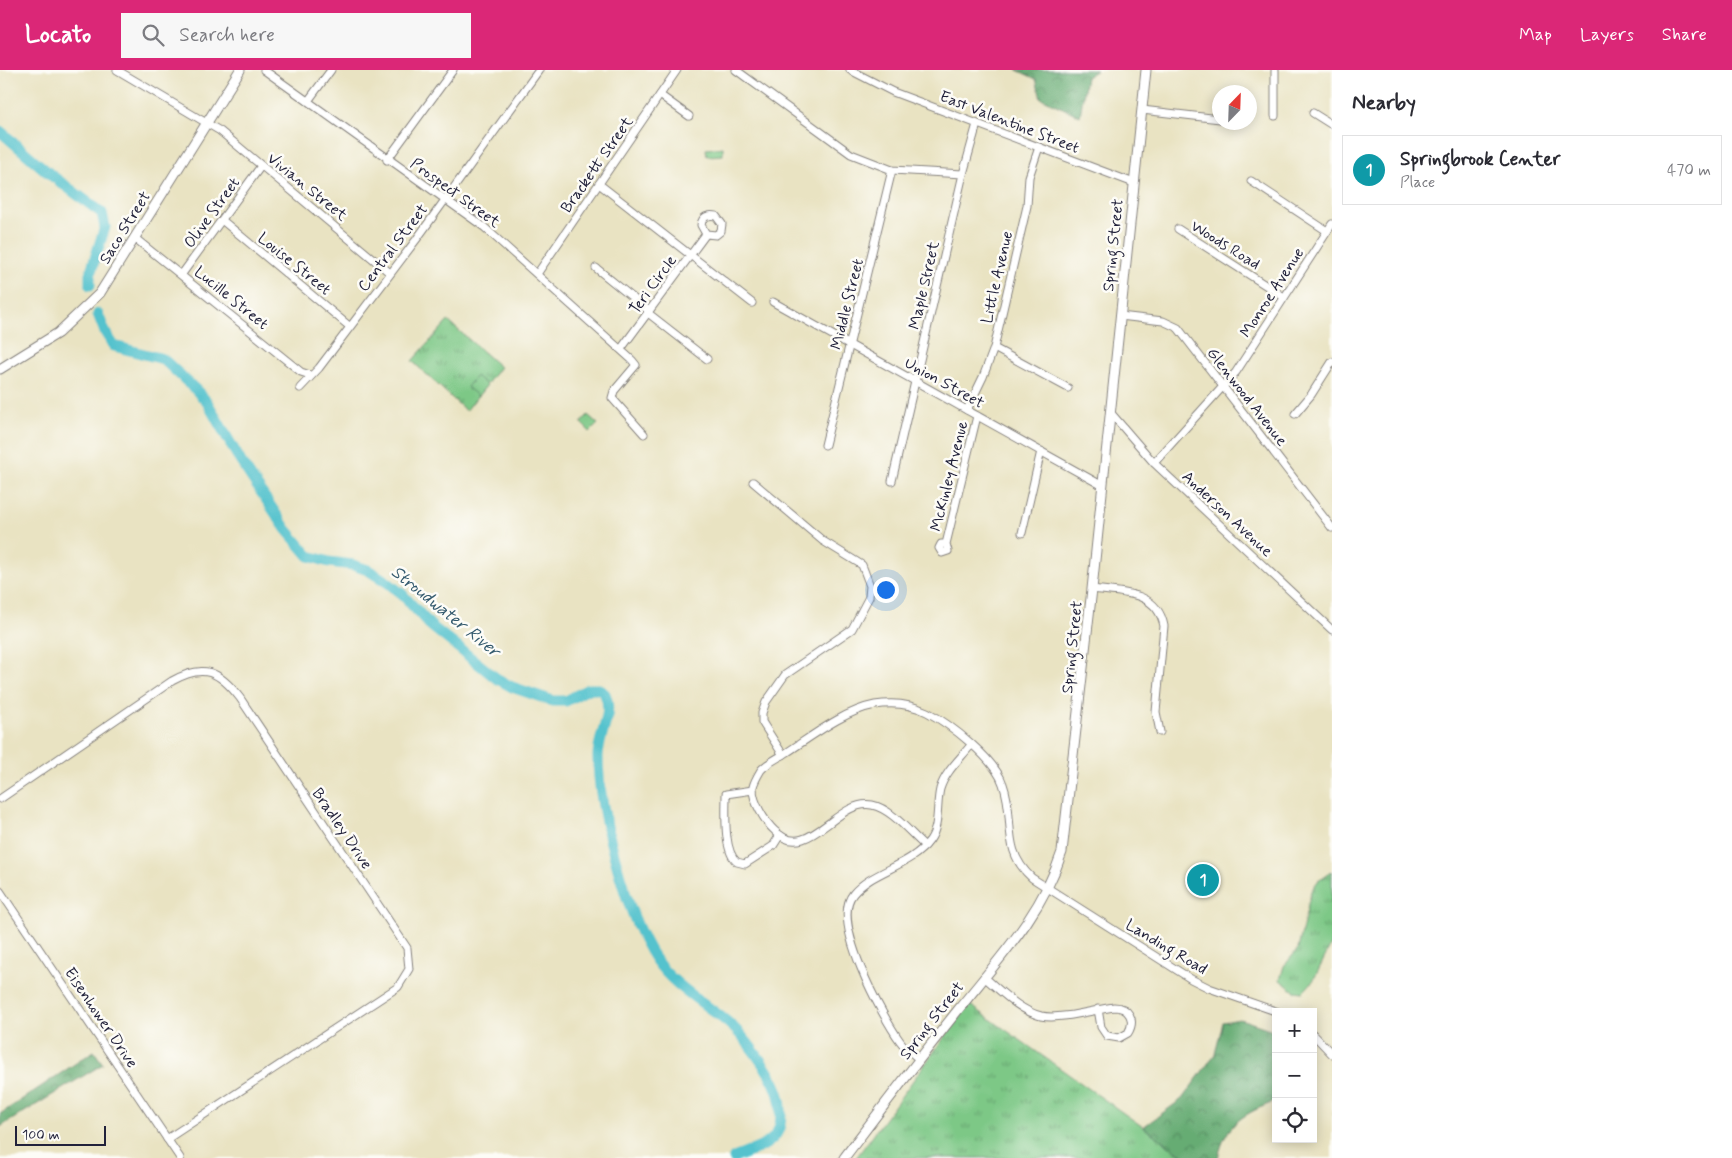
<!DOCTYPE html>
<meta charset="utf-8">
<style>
:root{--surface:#fff;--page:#f7f7f7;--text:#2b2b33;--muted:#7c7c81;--line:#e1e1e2;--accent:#db2777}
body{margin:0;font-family:Mynerve,sans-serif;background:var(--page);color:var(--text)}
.controls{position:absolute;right:15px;bottom:15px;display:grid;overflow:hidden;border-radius:0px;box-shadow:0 2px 12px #0003}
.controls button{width:45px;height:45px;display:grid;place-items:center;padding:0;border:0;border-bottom:1px solid var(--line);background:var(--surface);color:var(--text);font:25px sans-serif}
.compass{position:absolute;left:1212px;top:15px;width:45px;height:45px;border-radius:50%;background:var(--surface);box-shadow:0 2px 12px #0003;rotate:23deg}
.scale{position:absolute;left:15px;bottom:12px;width:91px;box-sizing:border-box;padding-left:5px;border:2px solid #22223b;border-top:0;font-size:14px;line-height:18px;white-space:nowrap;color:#22223b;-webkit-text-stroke:4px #fdfcf7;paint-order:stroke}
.you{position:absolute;left:885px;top:519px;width:18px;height:18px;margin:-12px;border:4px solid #fff;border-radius:50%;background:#1a73e8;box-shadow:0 0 0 8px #1a73e833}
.badge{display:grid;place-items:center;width:32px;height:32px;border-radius:50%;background:var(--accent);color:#fff;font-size:16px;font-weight:700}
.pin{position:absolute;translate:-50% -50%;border:2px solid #fff;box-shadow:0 1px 5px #0006}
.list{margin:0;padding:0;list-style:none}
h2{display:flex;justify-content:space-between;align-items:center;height:65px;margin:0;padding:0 20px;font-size:21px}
h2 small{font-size:16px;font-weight:400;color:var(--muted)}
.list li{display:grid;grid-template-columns:32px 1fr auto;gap:15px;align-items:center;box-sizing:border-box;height:70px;margin:0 10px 10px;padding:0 10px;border:1px solid var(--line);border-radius:0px}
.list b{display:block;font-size:19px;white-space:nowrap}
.list p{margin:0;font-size:16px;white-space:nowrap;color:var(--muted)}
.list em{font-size:16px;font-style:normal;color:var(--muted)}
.icon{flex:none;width:28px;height:28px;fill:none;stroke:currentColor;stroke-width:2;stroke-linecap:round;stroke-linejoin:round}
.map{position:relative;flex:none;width:1332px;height:1088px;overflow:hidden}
header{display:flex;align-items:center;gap:30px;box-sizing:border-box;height:70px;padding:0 25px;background:var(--accent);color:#fff}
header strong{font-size:24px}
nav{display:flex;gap:28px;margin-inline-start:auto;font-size:18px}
.search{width:350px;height:45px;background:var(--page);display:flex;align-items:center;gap:12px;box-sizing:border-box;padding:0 18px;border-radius:0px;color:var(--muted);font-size:19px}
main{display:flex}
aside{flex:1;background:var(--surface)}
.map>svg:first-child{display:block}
.grass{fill:url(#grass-tufts);stroke:#507560}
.forest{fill:url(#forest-crowns);stroke:#446757}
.pitch{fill:#7dc886;stroke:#507560}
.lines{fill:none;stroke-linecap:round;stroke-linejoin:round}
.river{stroke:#55c2cd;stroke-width:11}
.minor-casing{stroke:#86827e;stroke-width:9}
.major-casing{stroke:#86827e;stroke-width:11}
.minor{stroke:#fff;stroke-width:7}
.major{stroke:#fff;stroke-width:9}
.labels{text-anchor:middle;stroke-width:5;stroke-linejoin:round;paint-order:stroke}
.street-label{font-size:16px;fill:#22223b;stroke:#fdfcf7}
.water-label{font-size:18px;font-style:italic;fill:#345a6e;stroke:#fdfcf7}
</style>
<header>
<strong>Locato</strong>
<div class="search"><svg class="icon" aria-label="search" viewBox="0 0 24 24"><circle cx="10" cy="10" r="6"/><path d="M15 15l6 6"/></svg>Search here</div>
<nav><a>Map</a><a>Layers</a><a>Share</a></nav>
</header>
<main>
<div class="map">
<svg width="1332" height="1088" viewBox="0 0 1332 1088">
<defs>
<pattern id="grass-tufts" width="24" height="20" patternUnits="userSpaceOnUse" patternTransform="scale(1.25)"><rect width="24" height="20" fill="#7dc886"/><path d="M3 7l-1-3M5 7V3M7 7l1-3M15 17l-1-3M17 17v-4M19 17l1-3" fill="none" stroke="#66a26f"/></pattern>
<pattern id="forest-crowns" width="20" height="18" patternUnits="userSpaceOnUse" patternTransform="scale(1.25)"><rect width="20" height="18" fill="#66ac73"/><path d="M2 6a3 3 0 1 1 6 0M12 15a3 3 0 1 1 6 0" fill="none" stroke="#548c60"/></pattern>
</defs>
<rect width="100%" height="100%" fill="#fdfcf7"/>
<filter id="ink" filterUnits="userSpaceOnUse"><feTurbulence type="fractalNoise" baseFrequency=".02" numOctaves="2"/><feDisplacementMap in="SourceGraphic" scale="10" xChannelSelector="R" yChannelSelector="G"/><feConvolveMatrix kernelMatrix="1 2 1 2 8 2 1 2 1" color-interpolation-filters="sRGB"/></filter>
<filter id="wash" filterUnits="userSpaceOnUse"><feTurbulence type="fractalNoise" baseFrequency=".0096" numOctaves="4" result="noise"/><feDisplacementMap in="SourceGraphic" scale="20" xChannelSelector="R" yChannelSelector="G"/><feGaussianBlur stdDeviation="1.12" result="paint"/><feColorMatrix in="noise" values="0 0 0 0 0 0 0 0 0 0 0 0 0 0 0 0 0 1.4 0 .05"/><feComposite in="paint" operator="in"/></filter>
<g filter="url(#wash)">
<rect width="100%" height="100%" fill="#e9e3c2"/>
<g class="grass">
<path d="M723,77v8l-16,1 -1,-7z"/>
<path d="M448,251l52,46 -34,44 -54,-50z"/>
<path d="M588,345l10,9 -8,8 -9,-9z"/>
<path d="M1332,801v72l-19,38 -10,11 -9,-1 -14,-11 4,-14 14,-17 13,-58 7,-10z"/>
<path d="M969,934l218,154h-331z"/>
</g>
<g class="forest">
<path d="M1017,0h80l-11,7 -6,39 -39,-18 -5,-19z"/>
<path d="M1240,949l36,12v70c-32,13 -50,21 -58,57h-31l-44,-31 39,-28 33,-45 8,-32z"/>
<path d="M94,981l9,13 -103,63v-13z"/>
</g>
<path class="pitch" d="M476,306l11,9 -9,11 -11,-9z"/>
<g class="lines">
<g class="river">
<path d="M0,61l51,44 51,38 3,14 -15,47v11"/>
<path d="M98,244l7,18 9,14 49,13 34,32 10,11 34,60 45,67 23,27 20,6 24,3 15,5 19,12 15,12 28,31 66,53 16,9 41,14h13l22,-12h11l6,5c9,20 -7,42 -7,62 0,53 28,159 57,203 19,28 52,45 77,67 13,12 23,26 33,41 8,12 16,26 16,42 0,10 0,20 -7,28 -9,11 -27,15 -40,21"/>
</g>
</g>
</g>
<g filter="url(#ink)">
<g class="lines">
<g class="minor-casing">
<g id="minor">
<path d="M117,0l103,61 170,142"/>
<path d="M264,0l220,157 148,133 4,5 -22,26 -2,7 32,36"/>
<path d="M736,0l115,84 41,16 71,4"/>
<path d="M850,0l43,22 241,91"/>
<path d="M660,25l29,21"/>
<path d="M308,31l23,-31"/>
<path d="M1142,40l78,9"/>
<path d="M1313,43l19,12"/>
<path d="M1275,46v-46"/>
<path d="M387,90l66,-90"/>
<path d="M1251,111l76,50"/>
<path d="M599,114l153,119"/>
<path d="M223,151l126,105"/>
<path d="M1178,159l106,68"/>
<path d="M136,169l165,133 9,3"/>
<path d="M596,198l53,43"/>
<path d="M182,204l79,-108"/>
<path d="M537,204l140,-204"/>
<path d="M773,232l330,184"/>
<path d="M648,243l59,46"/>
<path d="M1120,246l43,5 15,7 154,200"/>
<path d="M994,278l74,40"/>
<path d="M621,279l85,-115 10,1 5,-4 1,-7 -6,-8c-8,-2 -14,1 -15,9l5,9"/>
<path d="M300,318l19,-20 97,-128 123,-170"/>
<path d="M967,340l16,-33 11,-29 33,-142 2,-29 10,-30"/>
<path d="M1110,342l44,51 178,167"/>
<path d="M1295,344l16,-19 21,-33"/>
<path d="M825,375l67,-275"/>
<path d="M1154,393l82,-91 96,-148"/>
<path d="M892,411l71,-307 14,-50"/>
<path d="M753,412l70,59 39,24 8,21 -1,11 -17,32 -67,46 -19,27 -4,11v9l21,33"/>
<path d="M1022,463l19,-82"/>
<path d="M946,474l2,7 -6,2 -3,-5 2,-4h5l31,-128"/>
<path d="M1092,519c29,4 65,1 72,37l-8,86 4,20"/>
<path d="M753,720l-27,4c0,18 -3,57 11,68l8,2 28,-18 7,-11"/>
<path d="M0,729l172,-118c32,-18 47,-10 68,17l167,250 2,21 -11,18 -231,152"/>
<path d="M925,776c-15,-13 -33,-37 -53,-41 -35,-7 -64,59 -97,26 -10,-9 -23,-30 -22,-44 1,-5 5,-12 8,-17 6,-7 17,-12 25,-17 26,-17 58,-42 89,-48 18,-3 36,-1 52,7 23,12 68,47 76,72 13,35 -3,65 29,94l159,101 18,9 69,24"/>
<path d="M0,821l180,267"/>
<path d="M984,907c17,14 36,34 57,39 19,4 53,-6 73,-9 15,0 22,13 14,26l-9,5 -12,-2 -6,-9 -3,-18"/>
<path d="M1313,964l19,20"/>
<path d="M919,989c-7,-6 -14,-11 -19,-18 -18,-25 -70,-120 -47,-147 20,-24 57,-27 77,-54 10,-14 6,-35 10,-51 5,-17 20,-30 31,-44"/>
</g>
</g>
<g class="major-casing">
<g id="major">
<path d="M0,299l58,-36 42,-40 140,-223"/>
<path d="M844,1088c38,-50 75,-99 114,-148 40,-50 84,-96 104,-158l30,-263 54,-519"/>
</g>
</g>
<use href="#minor" class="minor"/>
<use href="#major" class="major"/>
</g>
</g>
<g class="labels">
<g class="street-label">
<text transform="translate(1010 51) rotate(21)" y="6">East Valentine Street</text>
<text transform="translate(596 94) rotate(-55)" y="6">Brackett Street</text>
<text transform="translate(308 116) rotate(39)" y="6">Vivian Street</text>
<text transform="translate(456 122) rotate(36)" y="6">Prospect Street</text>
<text transform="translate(211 142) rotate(-54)" y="6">Olive Street</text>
<text transform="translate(124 157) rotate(-58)" y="6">Saco Street</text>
<text transform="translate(1226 174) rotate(32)" y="6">Woods Road</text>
<text transform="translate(1112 175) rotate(-84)" y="6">Spring Street</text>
<text transform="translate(392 177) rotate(-53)" y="6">Central Street</text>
<text transform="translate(295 193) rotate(39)" y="6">Louise Street</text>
<text transform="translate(996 207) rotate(-77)" y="6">Little Avenue</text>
<text transform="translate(652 214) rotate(-54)" y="6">Teri Circle</text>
<text transform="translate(923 215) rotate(-77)" y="6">Maple Street</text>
<text transform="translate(1271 222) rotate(-57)" y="6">Monroe Avenue</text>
<text transform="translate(232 227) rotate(39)" y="6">Lucille Street</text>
<text transform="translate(846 234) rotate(-76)" y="6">Middle Street</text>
<text transform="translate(945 312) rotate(29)" y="6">Union Street</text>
<text transform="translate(1248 326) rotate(52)" y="6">Glenwood Avenue</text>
<text transform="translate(948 406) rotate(-76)" y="6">McKinley Avenue</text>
<text transform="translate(1228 443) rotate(43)" y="6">Anderson Avenue</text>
<text transform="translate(1071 577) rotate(-84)" y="6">Spring Street</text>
<text transform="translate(343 758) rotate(56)" y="6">Bradley Drive</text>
<text transform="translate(1167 876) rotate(31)" y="6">Landing Road</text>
<text transform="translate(102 947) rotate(56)" y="6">Eisenhower Drive</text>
<text transform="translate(931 950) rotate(-52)" y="6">Spring Street</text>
</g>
<g class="water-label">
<text transform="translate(446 541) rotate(39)" y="6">Stroudwater River</text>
</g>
</g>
</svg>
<div class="controls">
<button>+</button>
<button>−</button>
<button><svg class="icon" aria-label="locate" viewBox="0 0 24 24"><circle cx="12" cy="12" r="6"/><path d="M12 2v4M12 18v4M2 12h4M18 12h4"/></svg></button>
</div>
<svg class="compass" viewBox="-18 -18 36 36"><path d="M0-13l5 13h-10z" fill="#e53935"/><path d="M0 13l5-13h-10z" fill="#7c7c81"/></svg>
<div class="scale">100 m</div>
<div class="you"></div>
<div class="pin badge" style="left:1203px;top:810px;background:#0f9aa8">1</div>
</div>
<aside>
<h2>Nearby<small></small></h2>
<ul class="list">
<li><span class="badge" style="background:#0f9aa8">1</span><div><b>Springbrook Center</b><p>Place</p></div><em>470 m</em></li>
</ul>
</aside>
</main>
